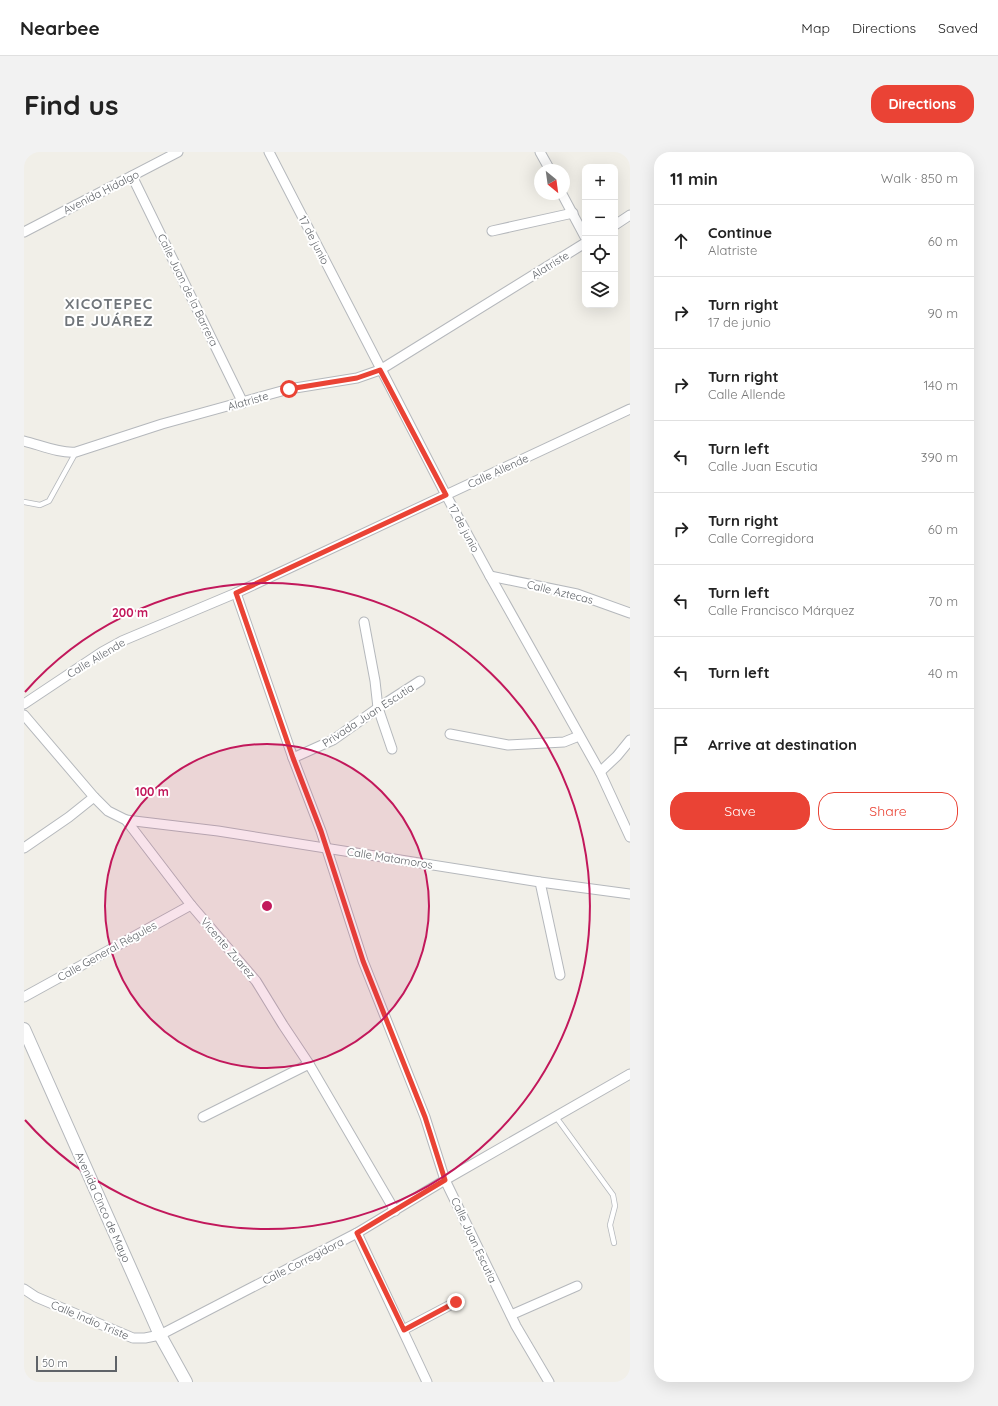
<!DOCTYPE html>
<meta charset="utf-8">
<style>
:root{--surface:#fff;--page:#f2f2f2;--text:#222;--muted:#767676;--line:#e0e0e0;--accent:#ea4335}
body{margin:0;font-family:Quicksand,sans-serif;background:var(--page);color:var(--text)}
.controls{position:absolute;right:12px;top:12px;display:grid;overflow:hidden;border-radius:8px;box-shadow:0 4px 16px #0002}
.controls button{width:36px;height:36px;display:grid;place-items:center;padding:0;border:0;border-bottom:1px solid var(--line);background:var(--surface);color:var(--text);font:20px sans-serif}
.compass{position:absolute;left:510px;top:12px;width:36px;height:36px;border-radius:50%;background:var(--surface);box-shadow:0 4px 16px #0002;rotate:151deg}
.scale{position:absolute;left:12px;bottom:10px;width:81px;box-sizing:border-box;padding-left:4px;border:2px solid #5f6368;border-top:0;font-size:11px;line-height:14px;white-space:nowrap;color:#5f6368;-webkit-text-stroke:3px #fff;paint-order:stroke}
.stop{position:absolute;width:12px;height:12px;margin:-9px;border:3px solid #ea4335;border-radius:50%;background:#fff}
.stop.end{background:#ea4335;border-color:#fff;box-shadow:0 1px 4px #0008}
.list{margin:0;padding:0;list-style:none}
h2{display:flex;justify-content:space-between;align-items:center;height:52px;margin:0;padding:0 16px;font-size:17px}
h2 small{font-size:13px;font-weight:400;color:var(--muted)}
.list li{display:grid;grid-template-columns:26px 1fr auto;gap:12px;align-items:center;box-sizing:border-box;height:72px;padding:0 16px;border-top:1px solid var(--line)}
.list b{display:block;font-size:15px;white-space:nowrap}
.list p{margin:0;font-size:13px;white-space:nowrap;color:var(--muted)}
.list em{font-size:13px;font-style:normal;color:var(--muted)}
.actions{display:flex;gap:8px;padding:12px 16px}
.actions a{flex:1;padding:9px 0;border:1px solid var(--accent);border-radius:16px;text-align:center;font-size:14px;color:var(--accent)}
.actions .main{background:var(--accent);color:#fff}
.icon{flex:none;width:22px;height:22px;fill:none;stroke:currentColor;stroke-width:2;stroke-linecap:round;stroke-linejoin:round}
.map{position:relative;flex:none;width:606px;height:1230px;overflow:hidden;border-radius:16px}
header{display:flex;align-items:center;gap:24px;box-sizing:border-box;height:56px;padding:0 20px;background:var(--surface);border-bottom:1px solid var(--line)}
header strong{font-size:19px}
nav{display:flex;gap:22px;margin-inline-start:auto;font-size:14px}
.intro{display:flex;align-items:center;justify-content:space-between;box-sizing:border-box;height:96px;padding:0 24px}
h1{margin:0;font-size:28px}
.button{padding:10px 18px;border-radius:16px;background:var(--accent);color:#fff;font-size:14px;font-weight:700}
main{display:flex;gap:24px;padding:0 24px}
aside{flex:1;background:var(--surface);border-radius:16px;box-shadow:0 4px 16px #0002}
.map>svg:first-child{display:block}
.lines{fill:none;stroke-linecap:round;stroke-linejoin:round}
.service-casing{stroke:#b5b8bc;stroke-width:6}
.minor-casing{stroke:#b5b8bc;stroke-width:11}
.tertiary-casing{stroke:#b5b8bc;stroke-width:14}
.service{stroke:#fff;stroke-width:4.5}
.minor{stroke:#fff;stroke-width:9}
.tertiary{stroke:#fff;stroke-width:12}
.route{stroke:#ea4335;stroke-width:5}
.ring{fill:none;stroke:#c2185b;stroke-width:2}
.labels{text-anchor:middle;stroke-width:4;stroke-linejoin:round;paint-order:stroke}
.street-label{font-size:11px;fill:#5f6368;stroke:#fff}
.district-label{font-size:15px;font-weight:bold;letter-spacing:1px;fill:#70757a;stroke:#fff}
.centre{fill:#c2185b;stroke:#fff;stroke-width:2}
.ring-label{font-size:12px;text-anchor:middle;font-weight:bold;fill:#c2185b;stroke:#fff;stroke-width:4;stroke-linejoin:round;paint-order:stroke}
</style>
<header>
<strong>Nearbee</strong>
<nav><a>Map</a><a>Directions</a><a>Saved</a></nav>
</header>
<div class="intro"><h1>Find us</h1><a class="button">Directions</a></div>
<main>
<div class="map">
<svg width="606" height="1230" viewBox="0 0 606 1230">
<rect width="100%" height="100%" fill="#f1efe8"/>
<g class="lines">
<g class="service-casing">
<g id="service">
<path d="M0,350l16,3 9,-4 27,-49"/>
<path d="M532,965l57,78 2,11 -5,19 4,18"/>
</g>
</g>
<g class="minor-casing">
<g id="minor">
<path d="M245,0l177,343 44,81 110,196 30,65"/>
<path d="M516,0l10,18"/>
<path d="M108,24l111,227"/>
<path d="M538,42l23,43"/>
<path d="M591,73l15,-10"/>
<path d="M468,79l81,-18"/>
<path d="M0,80l154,-80"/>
<path d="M0,289c16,4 37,13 52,11l86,-28 127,-35 68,-11 23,-8 205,-127"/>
<path d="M466,424l87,18 53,19"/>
<path d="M212,441l57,165 28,73 42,130 62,156 20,63 71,146 33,56"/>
<path d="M340,470l11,59 3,27 14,41"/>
<path d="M0,552l78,-52 20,-11 114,-48 394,-184"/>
<path d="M0,563l70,82 14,14 18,9 65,85 65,76 27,44 26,39 86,147"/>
<path d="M426,582l58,11 56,-3 15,-6"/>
<path d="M269,606l40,-18 45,-32 42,-27"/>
<path d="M576,620l17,-16 13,-16"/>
<path d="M102,668l92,11 322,51 90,12"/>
<path d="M0,696l45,-31 25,-20"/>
<path d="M516,730l20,93"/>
<path d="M0,845l167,-92"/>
<path d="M179,965l106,-53"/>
<path d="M333,1081l70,149"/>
<path d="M0,1137l12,8 97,41h12l15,-3 197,-102 88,-53 185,-106"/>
<path d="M487,1163l66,-29"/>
<path d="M379,1178l53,-28"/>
</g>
</g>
<g class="tertiary-casing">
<path id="tertiary" d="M0,877l136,306 26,47"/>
</g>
<use href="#service" class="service"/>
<use href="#minor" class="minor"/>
<use href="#tertiary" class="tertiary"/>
</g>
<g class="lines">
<path class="route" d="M265,237l68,-11 23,-8 66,125 -210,98 57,165 28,73 42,130 62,156 20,63 -88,53 47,97 52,-28"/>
</g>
<circle cx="243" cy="754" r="162" fill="#c2185b" fill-opacity=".12"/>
<g class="ring">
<circle cx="243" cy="754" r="162"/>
<path d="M1 540A323 323 0 1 1 1 968"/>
</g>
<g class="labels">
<g class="street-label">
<text transform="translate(77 40) rotate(-27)" y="4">Avenida Hidalgo</text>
<text transform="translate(290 88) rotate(63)" y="4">17 de junio</text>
<text transform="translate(526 113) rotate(-32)" y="4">Alatriste</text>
<text transform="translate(164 138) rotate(64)" y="4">Calle Juan de la Barrera</text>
<text transform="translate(224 249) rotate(-16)" y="4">Alatriste</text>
<text transform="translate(474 319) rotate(-25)" y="4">Calle Allende</text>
<text transform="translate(440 376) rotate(62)" y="4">17 de junio</text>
<text transform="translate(536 440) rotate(14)" y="4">Calle Aztecas</text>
<text transform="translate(72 506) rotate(-31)" y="4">Calle Allende</text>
<text transform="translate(344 563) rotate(-33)" y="4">Privada Juan Escutia</text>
<text transform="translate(366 706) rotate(9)" y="4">Calle Matamoros</text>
<text transform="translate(204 796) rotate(49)" y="4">Vicente Zuarez</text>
<text transform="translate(83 799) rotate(-29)" y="4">Calle General Régules</text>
<text transform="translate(79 1055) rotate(66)" y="4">Avenida Cinco de Mayo</text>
<text transform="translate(450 1088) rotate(65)" y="4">Calle Juan Escutia</text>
<text transform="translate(279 1109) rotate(-27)" y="4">Calle Corregidora</text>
<text transform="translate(66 1168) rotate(23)" y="4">Calle Indio Triste</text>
</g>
<g class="district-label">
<text x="85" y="157">XICOTEPEC<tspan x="85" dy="17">DE JUÁREZ</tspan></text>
</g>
</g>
<circle cx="243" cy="754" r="6" class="centre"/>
<g class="ring-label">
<text x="106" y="465">200 m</text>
<text x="128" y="644">100 m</text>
</g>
</svg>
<div class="controls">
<button>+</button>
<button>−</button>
<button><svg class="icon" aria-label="locate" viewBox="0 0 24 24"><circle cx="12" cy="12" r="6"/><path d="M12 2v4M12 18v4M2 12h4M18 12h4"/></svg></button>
<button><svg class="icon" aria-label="layers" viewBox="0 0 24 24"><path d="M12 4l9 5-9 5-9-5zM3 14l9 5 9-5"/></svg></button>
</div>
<svg class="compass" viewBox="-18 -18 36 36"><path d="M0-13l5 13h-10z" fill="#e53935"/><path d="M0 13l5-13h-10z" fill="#767676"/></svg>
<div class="scale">50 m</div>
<div class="stop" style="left:265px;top:237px"></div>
<div class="stop end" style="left:432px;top:1150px"></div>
</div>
<aside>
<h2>11 min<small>Walk · 850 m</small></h2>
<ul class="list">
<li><svg class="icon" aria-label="ahead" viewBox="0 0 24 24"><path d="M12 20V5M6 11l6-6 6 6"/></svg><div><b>Continue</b><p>Alatriste</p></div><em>60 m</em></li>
<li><svg class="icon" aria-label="right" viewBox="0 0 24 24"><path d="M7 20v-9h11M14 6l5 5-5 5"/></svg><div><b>Turn right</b><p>17 de junio</p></div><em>90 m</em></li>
<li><svg class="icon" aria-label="right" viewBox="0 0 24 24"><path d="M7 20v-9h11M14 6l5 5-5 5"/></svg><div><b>Turn right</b><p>Calle Allende</p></div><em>140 m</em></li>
<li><svg class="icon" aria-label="left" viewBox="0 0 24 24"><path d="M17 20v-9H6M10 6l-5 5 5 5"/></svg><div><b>Turn left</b><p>Calle Juan Escutia</p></div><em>390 m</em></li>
<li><svg class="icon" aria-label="right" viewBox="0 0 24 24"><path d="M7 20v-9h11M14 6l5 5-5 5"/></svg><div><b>Turn right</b><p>Calle Corregidora</p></div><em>60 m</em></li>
<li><svg class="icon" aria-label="left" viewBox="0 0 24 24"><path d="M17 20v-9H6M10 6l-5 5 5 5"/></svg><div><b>Turn left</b><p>Calle Francisco Márquez</p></div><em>70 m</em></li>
<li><svg class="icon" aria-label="left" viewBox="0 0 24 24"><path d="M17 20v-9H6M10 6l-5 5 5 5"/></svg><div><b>Turn left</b></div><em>40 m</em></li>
<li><svg class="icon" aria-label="arrive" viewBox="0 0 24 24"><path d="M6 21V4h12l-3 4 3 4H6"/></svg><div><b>Arrive at destination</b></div></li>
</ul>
<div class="actions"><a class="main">Save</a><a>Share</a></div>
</aside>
</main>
